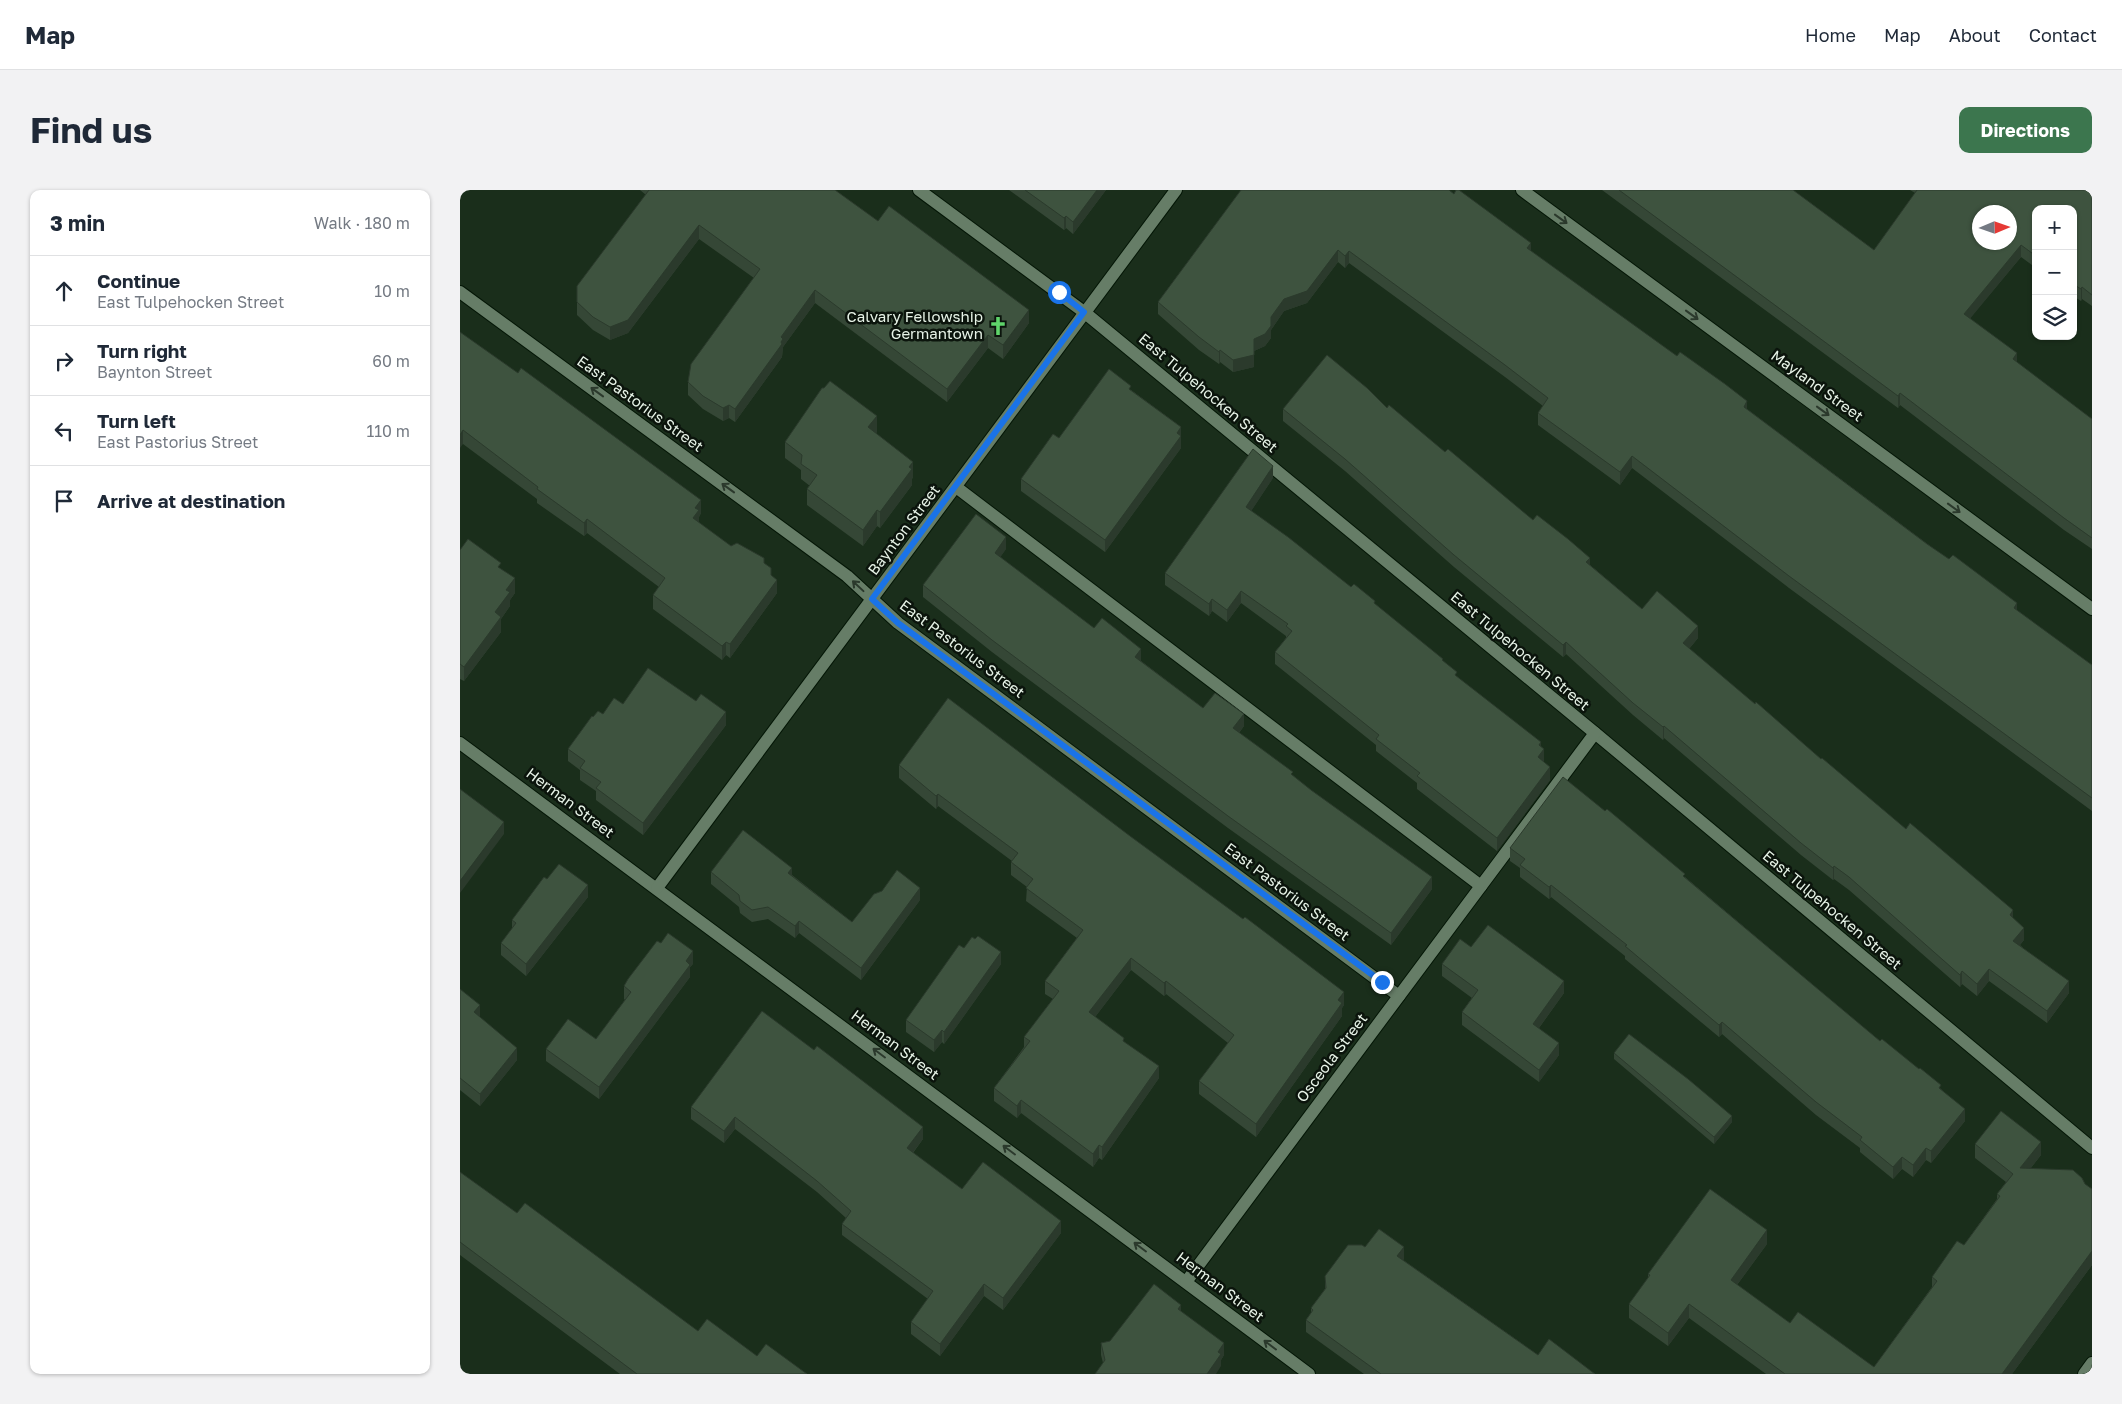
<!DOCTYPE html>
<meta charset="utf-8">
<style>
:root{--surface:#fff;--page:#f2f2f3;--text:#1f2937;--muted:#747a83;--line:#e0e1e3;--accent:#3c764e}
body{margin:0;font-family:"Golos Text",sans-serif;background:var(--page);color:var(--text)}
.controls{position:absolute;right:15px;top:15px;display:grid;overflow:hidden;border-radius:10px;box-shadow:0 1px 4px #0004}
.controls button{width:45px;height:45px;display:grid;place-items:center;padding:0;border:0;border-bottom:1px solid var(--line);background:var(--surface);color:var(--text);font:25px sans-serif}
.compass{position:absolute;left:1512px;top:15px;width:45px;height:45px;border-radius:50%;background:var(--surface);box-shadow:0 1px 4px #0004;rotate:88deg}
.stop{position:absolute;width:15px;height:15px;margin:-11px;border:4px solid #1a73e8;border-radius:50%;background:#fff}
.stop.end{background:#1a73e8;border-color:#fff;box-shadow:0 1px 5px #0008}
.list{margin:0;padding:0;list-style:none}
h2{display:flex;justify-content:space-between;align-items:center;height:65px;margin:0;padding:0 20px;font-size:21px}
h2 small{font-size:16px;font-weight:400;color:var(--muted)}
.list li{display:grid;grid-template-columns:32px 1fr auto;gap:15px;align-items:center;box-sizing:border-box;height:70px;padding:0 20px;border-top:1px solid var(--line)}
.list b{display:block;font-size:19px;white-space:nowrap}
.list p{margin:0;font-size:16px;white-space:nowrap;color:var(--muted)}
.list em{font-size:16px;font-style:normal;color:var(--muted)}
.icon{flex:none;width:28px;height:28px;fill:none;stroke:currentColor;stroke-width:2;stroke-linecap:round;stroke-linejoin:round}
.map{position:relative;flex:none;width:1632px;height:1184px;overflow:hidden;border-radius:10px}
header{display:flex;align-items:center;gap:30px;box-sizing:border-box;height:70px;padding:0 25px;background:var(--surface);border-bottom:1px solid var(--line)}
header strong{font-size:24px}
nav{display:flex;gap:28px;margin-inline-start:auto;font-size:18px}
.intro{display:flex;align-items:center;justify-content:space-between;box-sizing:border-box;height:120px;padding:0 30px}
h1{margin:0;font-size:35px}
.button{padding:12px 22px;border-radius:10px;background:var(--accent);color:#fff;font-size:18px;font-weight:700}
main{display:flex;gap:30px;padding:0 30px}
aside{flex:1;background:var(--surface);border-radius:10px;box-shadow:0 1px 4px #0004}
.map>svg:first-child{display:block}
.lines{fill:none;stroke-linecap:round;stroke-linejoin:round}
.service-casing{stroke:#041606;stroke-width:14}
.minor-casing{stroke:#041606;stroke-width:14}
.service{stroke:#667d67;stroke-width:12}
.minor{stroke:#667d67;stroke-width:12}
.wall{fill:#354736}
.shaded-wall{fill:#2b3a2c}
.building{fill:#3e533f;stroke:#2b3a2c;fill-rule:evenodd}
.oneway{stroke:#2b392c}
.route{stroke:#1a73e8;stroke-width:6}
.labels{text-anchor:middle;stroke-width:5;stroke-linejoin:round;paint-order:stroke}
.poi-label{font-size:15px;fill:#e7f3e7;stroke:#0b140c;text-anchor:end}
.street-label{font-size:15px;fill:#e7f3e7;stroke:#0b140c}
</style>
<header>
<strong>Map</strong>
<nav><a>Home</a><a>Map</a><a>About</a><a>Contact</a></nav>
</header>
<div class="intro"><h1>Find us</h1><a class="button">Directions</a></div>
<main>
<aside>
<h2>3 min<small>Walk · 180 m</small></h2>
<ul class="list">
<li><svg class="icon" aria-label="ahead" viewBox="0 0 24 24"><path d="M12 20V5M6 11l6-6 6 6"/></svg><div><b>Continue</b><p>East Tulpehocken Street</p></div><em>10 m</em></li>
<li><svg class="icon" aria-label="right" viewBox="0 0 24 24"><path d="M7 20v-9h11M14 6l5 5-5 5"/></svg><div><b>Turn right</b><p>Baynton Street</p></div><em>60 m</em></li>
<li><svg class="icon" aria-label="left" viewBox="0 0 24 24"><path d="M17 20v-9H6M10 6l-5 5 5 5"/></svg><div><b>Turn left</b><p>East Pastorius Street</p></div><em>110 m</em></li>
<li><svg class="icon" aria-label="arrive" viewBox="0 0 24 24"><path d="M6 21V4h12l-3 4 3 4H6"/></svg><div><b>Arrive at destination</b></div></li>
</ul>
</aside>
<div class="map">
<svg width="1632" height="1184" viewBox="0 0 1632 1184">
<rect width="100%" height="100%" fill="#1a2e1b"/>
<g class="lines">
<g class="service-casing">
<path id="service" d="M496,297l525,399"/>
</g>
<g class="minor-casing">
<g id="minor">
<path d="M459,0l165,122 511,421 497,415"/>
<path d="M1062,0l570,419"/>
<path d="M0,102l387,284 51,47 501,373"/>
<path d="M0,553l849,631"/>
<path d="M197,698l519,-698"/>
<path d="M726,1092l409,-549"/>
<path d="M1624,1184l8,-11"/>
</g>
</g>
<use href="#service" class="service"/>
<use href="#minor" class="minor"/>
</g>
<g class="wall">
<path d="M180,0h195l43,31 151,102 -26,36 -15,-11 -41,54 -132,-99 -32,44 -1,10 -47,65 -6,-4 -6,3 -20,-12 -15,-14v-13l66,-104 -55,-39 -71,94 -18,7 -17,-10 -16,-15v-29l69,-91z"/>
<path d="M549,0h97l-33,44 -7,-6 -2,2z"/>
<path d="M781,0l290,61 216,158 270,202 75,54v146l-303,-223 -157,-120 -12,17 -82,-60v-12l5,-7 -38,-29 -156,-114 -4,5 -7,-6 -31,41 -23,8 -13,19v8l-6,8 -11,5v16l-21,5 -13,-10 -1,2 -20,-14 -41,-36v-12z"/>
<path d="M1142,0h191l81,60 41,-57 -5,-3h182v116l-10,-7 -1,2 -8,-5v-87h-37v59l-15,-11 -51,61 47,45 75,56v130l-28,-19 -164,-125 -2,3z"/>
<path d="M0,142l241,181 -2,4v6l32,23 33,17 7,12 6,18 -47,65 -4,-3 -4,5 -69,-51v-14l6,-8 -72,-54 -3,3 -47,-33v-4l-74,-55z"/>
<path d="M671,200l50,37v21l-76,104 -84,-61v-12l38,-41z"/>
<path d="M927,218l146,112 57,45 52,44 56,29 -9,11 132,110 192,159 11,22 -4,5 49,48 -22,30 -58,-42 -12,15 -15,-12 -2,3 -111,-97 -15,-11 -1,1 -32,-25 -137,-117 -1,2 -30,-25 -67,-61 -3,3 -109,-90 -109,-96 -62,-50v-12z"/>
<path d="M417,242l-1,1 37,44 -1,2v6l-32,43 -3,-2 -14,20 -56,-41v-16l3,-3 -9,-7v-9l-16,-12v-16z"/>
<path d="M813,288l-22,33 100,76 24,17 68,57 14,16 84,70 2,15 7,18 -53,71 -80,-62v-6l-41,-32v-6l-101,-81v-12l11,-14v-2l-45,-33 -14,19 -15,-11 -3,5 -44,-31v-12z"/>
<path d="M546,359l-6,8 94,71 47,33 62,47 41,18 -5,7 193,156 -41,56 -163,-117 -236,-176 -69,-55v-12z"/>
<path d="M0,360l41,19 14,24 -5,7v6l-9,13v13l-37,49 -4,-2z"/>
<path d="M163,514l103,21 -83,110 -47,-35v-9l-16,-11v-10l-12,-9v-12l25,-32 10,-3z"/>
<path d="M439,575l445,240 -2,3v8l-86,121 -57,-43v-13l29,-38 -62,-49 -2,2 -33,-26 -36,47 29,25 35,36 -57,82 -3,-2 -6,9 -72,-54 -4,5 -23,-17v-13l30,-41v-10l29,-38 -8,-5v-13l32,-43 -51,-37 1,-14 -16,-12v-13l1,-1 -74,-55 -2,3 -37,-31z"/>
<path d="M1050,658l175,29 103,87 92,77 61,48 24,32 -34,42 -5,-3 -13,17 -11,-8 -9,10 -33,-27v-4l-44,-33 -94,-81 -3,3 -94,-78v-3l-74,-59 -2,2 -29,-22v-9l-10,-7z"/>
<path d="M251,682l81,3 60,47 68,-22 -59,80 -62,-47 -4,5 -27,-19 -16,3 -12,-9 -1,-6 -28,-23z"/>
<path d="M87,689l41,18 -62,79 -25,-21v-12l11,-14v-9z"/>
<path d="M515,749l26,25 -57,80 -2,-2 -8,10 -28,-20v-12l58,-72z"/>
<path d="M1011,757l93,46 -25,35 20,27 -20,27 -77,-57v-13l10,-14 -30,-22v-12z"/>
<path d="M233,774l-3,3v10l-91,122 -53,-38v-12l50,-10 29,-39 -1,-1v-13z"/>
<path d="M0,799l20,28 37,43 -37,46 -20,-16z"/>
<path d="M1154,863l118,69 -18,22 -100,-85z"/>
<path d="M231,917l232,32 -10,14 49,36 99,44 -58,77 -19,-14 -44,60 -29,-22v-12l17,-23 -86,-64v-11l4,-6 -29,-26 -82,-63 -11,14 -33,-24z"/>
<path d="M1515,954l66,11 -11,14 55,15 7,5v76l-80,109h-246l-77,-56 -21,28 -39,-28v-14l19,-25v-5l119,-30 -30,41 53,38 84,44 58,-80v-10l32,-32 33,-46v-5l9,-12 -31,-24z"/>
<path d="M0,982l57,41 181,118 59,25 50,18h-187l-160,-119z"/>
<path d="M944,1069l-1,1 135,95 57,19h-231l-58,-42v-12l5,-7v-5l14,-19v-13z"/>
<path d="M721,1122l43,43 -3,5v6l-118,-3 -2,-8v-12l9,-2z"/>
</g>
<g class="shaded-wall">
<path d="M637,0h9l-33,44v-12z"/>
<path d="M606,26v12l-2,2v-12z"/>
<path d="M239,35v14l-71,94 -18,7v-13z"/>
<path d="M1071,53v12l-4,-7z"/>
<path d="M1561,55v12l-57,69v-12z"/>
<path d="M878,60v12l-31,41 -23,8 -13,19v8l-6,8 -11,5v16l-21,5v-12l21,-21 17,-22 13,-18z"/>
<path d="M889,61v12l-4,5v-12z"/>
<path d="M1622,97v12l-1,2v-12z"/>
<path d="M355,100v13l-32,44 -1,10 -47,65v-13l46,-72z"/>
<path d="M569,120v13l-26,36v-14z"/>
<path d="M528,145v13l-41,54v-13z"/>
<path d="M760,160v12l-1,2v-12z"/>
<path d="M1557,163v12l-4,-6z"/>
<path d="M1440,203v12l-2,3v-12z"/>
<path d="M1287,211v12l-3,-6z"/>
<path d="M269,215v13l-6,3v-13z"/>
<path d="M417,226v16l-9,11v-16z"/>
<path d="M721,237v21l-76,104v-12z"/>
<path d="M3,240v14l-3,4v-13z"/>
<path d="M1172,266v12l-12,17v-13z"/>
<path d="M453,272v15l-1,2v6l-32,43v-16z"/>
<path d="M813,276v12l-27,41v-12z"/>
<path d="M241,310v13l-2,4v7l-6,-6 2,-10z"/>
<path d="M417,320v16l-14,20v-16z"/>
<path d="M127,329v14l-3,3v-13z"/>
<path d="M546,347v12l-11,16v-12z"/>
<path d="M1130,368v12l-4,-8z"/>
<path d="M311,378v14l6,-2v13l-47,65v-14z"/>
<path d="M55,388v15l-5,7v6l-9,13v13l-37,49v-14l42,-77z"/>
<path d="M781,401v12l-14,19v-12z"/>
<path d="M752,409v12l-3,5v-12z"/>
<path d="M1557,413v12l-3,-7z"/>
<path d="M1238,436v12l-15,18v-13z"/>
<path d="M266,452v13l-4,5v-14z"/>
<path d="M1106,452v12l-3,3v-12z"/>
<path d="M681,459v12l-6,8v-12z"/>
<path d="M266,522v13l-83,110v-12z"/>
<path d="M784,524v12l-11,14v-12z"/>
<path d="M1204,536v12l-1,2v-13z"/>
<path d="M1081,552v10l3,-3v12l-6,8 1,-24z"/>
<path d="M1090,577v13l-53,71v-13z"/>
<path d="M478,604v12l-2,3v-13z"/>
<path d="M44,632v12l-44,59v-12z"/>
<path d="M1374,676v13l-1,1v-12z"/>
<path d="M332,678v12l-4,-7z"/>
<path d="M972,687v12l-41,56v-12z"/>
<path d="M128,695v12l-62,79v-12z"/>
<path d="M1091,695v12l-2,2v-12z"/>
<path d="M460,698v12l-59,80v-12z"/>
<path d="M1553,720v12l-3,-7z"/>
<path d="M339,731v12l-4,5v-12z"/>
<path d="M1564,738v12l-11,13v-12z"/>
<path d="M233,761v13l-3,3v10l-91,122v-12z"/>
<path d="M541,762v12l-57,80v-12z"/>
<path d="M671,768v12l-42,55v-13z"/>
<path d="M1529,779v12l-12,15v-12z"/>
<path d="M1502,781v13l-2,3v-12z"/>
<path d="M706,791v13l-2,2v-13z"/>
<path d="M1104,791v12l-31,43v-12z"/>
<path d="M1609,791v12l-22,30v-12z"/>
<path d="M884,802v13l-2,3v8l-86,121v-13z"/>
<path d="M20,815v13l-6,-6z"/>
<path d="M1262,832v12l-3,3v-12z"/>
<path d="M482,840v12l-8,10v-12z"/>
<path d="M1099,853v12l-20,27v-12z"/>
<path d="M57,858v12l-37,46v-12z"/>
<path d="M699,876v12l-57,82v-13z"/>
<path d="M561,910v13l-4,5v-12z"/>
<path d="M1505,919v12l-34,42v-12z"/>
<path d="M1272,926v6l-18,22v-7z"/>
<path d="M275,927v12l-11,14v-12z"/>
<path d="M463,937v12l-16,21v-12z"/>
<path d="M1581,952v13l-21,27v-14z"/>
<path d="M639,955v13l-6,9v-13z"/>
<path d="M1466,958v12l-13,17v-12z"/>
<path d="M1442,967v12l-9,10v-12z"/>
<path d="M601,1031v12l-58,77v-12z"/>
<path d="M1307,1040v14l-36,49v-13z"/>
<path d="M944,1057v12l-7,9v-12z"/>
<path d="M1632,1061v14l-80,109h-10z"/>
<path d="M524,1094v12l-44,60v-12z"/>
<path d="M1229,1114v14l-21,28v-13z"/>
<path d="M721,1115v12l-3,-8z"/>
<path d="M764,1153v12l-3,5v6l-5,8h-9l11,-22z"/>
</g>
<g class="building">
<path d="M189,0h186l43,31 11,-15 140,104 -26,35 -15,-10 -41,54 -132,-99 -34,47 2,2 -2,3 1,2 -47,65 -6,-4 -6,3 -20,-12 -15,-14 3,-18 69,-95 -61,-44 -71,95 -18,7 -17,-10 -16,-15v-16z"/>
<path d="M565,0h72l-24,32 -7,-6 -2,2z"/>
<path d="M781,0h208l5,4 2,-4h3l72,53 -4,5 150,108 3,-4 45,32 22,17 -3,6 183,137 22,15 4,-4 64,48 -3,5 78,57v133l-303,-222 -157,-120 -12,16 -82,-59 10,-15 -43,-33 -156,-114 -4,5 -7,-6 -31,41 -23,8 -13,18v9l-6,8 -11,5v16l-21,5 -13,-10 -1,2 -20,-15 -41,-35z"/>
<path d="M1159,0h174l81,60 43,-60h175v105l-10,-8 -1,2 -8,-5v-75h-37v47l-15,-11 -57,69 53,39 -4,6 79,60v119l-28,-20 -164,-125 -2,3zM1520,22h30v30h-30z"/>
<path d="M0,142l58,41 3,-5 180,132 -6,8 4,2 -6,8 38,28 6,-3 27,15v5l7,5v7l6,5 -47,64 -4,-2 -4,4 -69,-51 12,-17 -78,-59 -3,4 -47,-34 1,-2 -75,-57 -3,5z"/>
<path d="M867,165l40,33 20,20 2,-3 56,47 3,-3 85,71 4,-5 31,24 22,19 -4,4 56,47 15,-18 41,35 -15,17 72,61 1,-2 65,57 1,-1 84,71 4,-6 103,87 -3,5 14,13 -11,13 56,40 -22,30 -58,-42 -12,15 -15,-13 -2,4 -111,-98 -15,-11 -1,2 -32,-25 -137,-117 -1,1 -30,-24 -67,-61 -3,3 -109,-90 -109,-96 -62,-50z"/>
<path d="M649,179l22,17 -2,3 52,38 -4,6 4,3 -76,104 -84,-61 32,-45 6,4z"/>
<path d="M370,191l47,35 -9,11 45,35 -4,5 3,2 -32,43 -3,-2 -14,20 -56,-41 10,-14 -16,-11 1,-9 -17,-13 37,-54h2z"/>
<path d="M793,259l20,17 -27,41 42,30 63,50 3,-3 21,17 -1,2 69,56 -1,1 15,12 -2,3 86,67 -2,3 5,4 -6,8 12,10 -53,71 -80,-62 3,-3 -44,-34 3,-4 -104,-83 17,-21 -6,-5 2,-2 -47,-33 -14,19 -15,-11 -3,5 -44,-31z"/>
<path d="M516,324l30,23 -11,16 99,75 8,-10 39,31 -6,8 68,51 12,-15 29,21 -11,14 60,44 -2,2 20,16 121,87 -41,56 -163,-117 -236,-176 -69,-55z"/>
<path d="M8,349l33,24 -3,4 17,11 -9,12 4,2 -15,20 6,5 -37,50 -4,-3v-114z"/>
<path d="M188,478l48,33 5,-7 25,18 -83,111 -47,-35 5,-6 -21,-14 5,-7 -17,-12 24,-33 1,1 5,-6 5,3 11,-16 9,6z"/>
<path d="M488,508l182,138 113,83 2,-2 99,75 -6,8 4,3 -86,121 -57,-43 35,-46 -68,-54 -2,2 -33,-25 -42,54 35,26 -1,3 36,25 -57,81 -3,-2 -6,9 -72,-54 -4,6 -23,-18 36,-47 -6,-4 35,-46 -14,-10 38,-51 -57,-42 7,-9 -22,-17 7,-9 -80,-59 -2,2 -37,-31z"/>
<path d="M1103,587l42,34 2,-2 78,65 -2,2 105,88 92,77 2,-2 37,30 1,-1 21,17 -2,3 26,21 -34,42 -5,-3 -13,17 -11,-8 -9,10 -33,-27 2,-3 -46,-35 -94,-80 -3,3 -94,-79 2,-1 -76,-60 -2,2 -29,-22 5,-6 -15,-11z"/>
<path d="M0,599l44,33 -44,59z"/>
<path d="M283,640l49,38 -4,5 64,49 22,-28 8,-3 15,-21 23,18 -59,80 -62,-47 -4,5 -27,-19 -16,3 -12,-9 -1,-6 -28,-23z"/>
<path d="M99,674l29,21 -62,79 -25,-21 15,-20 -4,-3 32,-43 3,2z"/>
<path d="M1028,735l76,56 -31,43 26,19 -20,27 -77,-58 16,-22 -36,-26 18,-25 11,8z"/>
<path d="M208,743l25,18 -7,10 4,4 -91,122 -53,-38 22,-30 28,20 35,-47 -7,-6 4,-7 29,-38 4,2z"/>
<path d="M518,746l23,16 -57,80 -2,-2 -8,10 -28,-20 53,-75 5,3 8,-11 3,2z"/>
<path d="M0,799l20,16 -6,7 43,36 -37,46 -20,-16z"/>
<path d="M302,821l52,39 3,-4 106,81 -16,21 55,41 21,-27 78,59 -58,77 -19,-14 -44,60 -29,-22 22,-31 -91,-67 9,-13 -34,-30 -82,-64 -11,14 -33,-24z"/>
<path d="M1169,844l59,45 44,37 -18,21 -100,-84z"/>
<path d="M1541,921l40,31 -21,26 53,2 9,8 3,6 7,5v62l-90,123h-217l-96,-70 -21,29 -39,-29 21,-29 -2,-1 62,-85 57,41 -36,50 59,43 8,-11 76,55 63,-86 -5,-4 25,-36 7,4 36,-49 -3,-2 16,-20 -38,-30z"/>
<path d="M0,982l57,41 8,-10 173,128 9,-12 50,37 9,-12 41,30h-170l-177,-132z"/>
<path d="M919,1039l25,18 -7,9 141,99 11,-16 46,35h-214l-75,-54 7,-10 -2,-2 15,-20 -1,-12 23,-31h14l3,2z"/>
<path d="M694,1094l27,21 -3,4 46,34 -6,9 3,2 -14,20h-112l10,-14 -4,-17 9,-2z"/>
</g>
<defs><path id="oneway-shaft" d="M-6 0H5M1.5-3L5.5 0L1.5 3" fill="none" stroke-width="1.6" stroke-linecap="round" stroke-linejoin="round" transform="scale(1.25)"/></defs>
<g class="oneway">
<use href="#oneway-shaft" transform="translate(1101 29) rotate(36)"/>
<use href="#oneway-shaft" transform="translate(1232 125) rotate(36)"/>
<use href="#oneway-shaft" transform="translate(137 202) rotate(-144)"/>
<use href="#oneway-shaft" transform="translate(1363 221) rotate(36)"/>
<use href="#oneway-shaft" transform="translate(268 298) rotate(-144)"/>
<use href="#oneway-shaft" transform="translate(1494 318) rotate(36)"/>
<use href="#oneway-shaft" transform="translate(398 396) rotate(-137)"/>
<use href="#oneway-shaft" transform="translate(419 863) rotate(-143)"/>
<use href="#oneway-shaft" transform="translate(549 960) rotate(-143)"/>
<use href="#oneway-shaft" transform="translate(680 1057) rotate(-143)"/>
<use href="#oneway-shaft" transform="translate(810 1155) rotate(-143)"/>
</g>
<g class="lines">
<path class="route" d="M599,102l25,20 -212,287 26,24 484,359"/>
</g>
<defs>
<g id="church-bare" transform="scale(1.5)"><path d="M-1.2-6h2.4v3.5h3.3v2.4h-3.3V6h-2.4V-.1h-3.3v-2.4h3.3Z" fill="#5fd56b" stroke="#0b140c" stroke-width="2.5" paint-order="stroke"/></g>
</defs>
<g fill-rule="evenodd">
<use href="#church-bare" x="538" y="136"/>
</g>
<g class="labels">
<g class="poi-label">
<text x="523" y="132">Calvary Fellowship<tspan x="523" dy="17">Germantown</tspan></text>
</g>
<g class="street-label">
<text transform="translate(1357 196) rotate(36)" y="5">Mayland Street</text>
<text transform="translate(748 203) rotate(40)" y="5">East Tulpehocken Street</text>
<text transform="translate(180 214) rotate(36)" y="5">East Pastorius Street</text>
<text transform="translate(444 340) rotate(-53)" y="5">Baynton Street</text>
<text transform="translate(502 459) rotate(37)" y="5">East Pastorius Street</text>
<text transform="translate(1060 461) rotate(40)" y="5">East Tulpehocken Street</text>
<text transform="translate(110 613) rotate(37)" y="5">Herman Street</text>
<text transform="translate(827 702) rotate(37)" y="5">East Pastorius Street</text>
<text transform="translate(1372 720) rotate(40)" y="5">East Tulpehocken Street</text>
<text transform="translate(435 855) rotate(37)" y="5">Herman Street</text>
<text transform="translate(872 868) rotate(-53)" y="5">Osceola Street</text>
<text transform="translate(760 1097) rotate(37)" y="5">Herman Street</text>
</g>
</g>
</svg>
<div class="controls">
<button>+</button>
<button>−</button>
<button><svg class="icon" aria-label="layers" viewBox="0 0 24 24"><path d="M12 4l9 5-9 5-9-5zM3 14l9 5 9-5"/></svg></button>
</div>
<svg class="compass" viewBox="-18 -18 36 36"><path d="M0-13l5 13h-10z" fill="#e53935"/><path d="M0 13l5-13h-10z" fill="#747a83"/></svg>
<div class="stop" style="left:599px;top:102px"></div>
<div class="stop end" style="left:922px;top:792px"></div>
</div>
</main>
